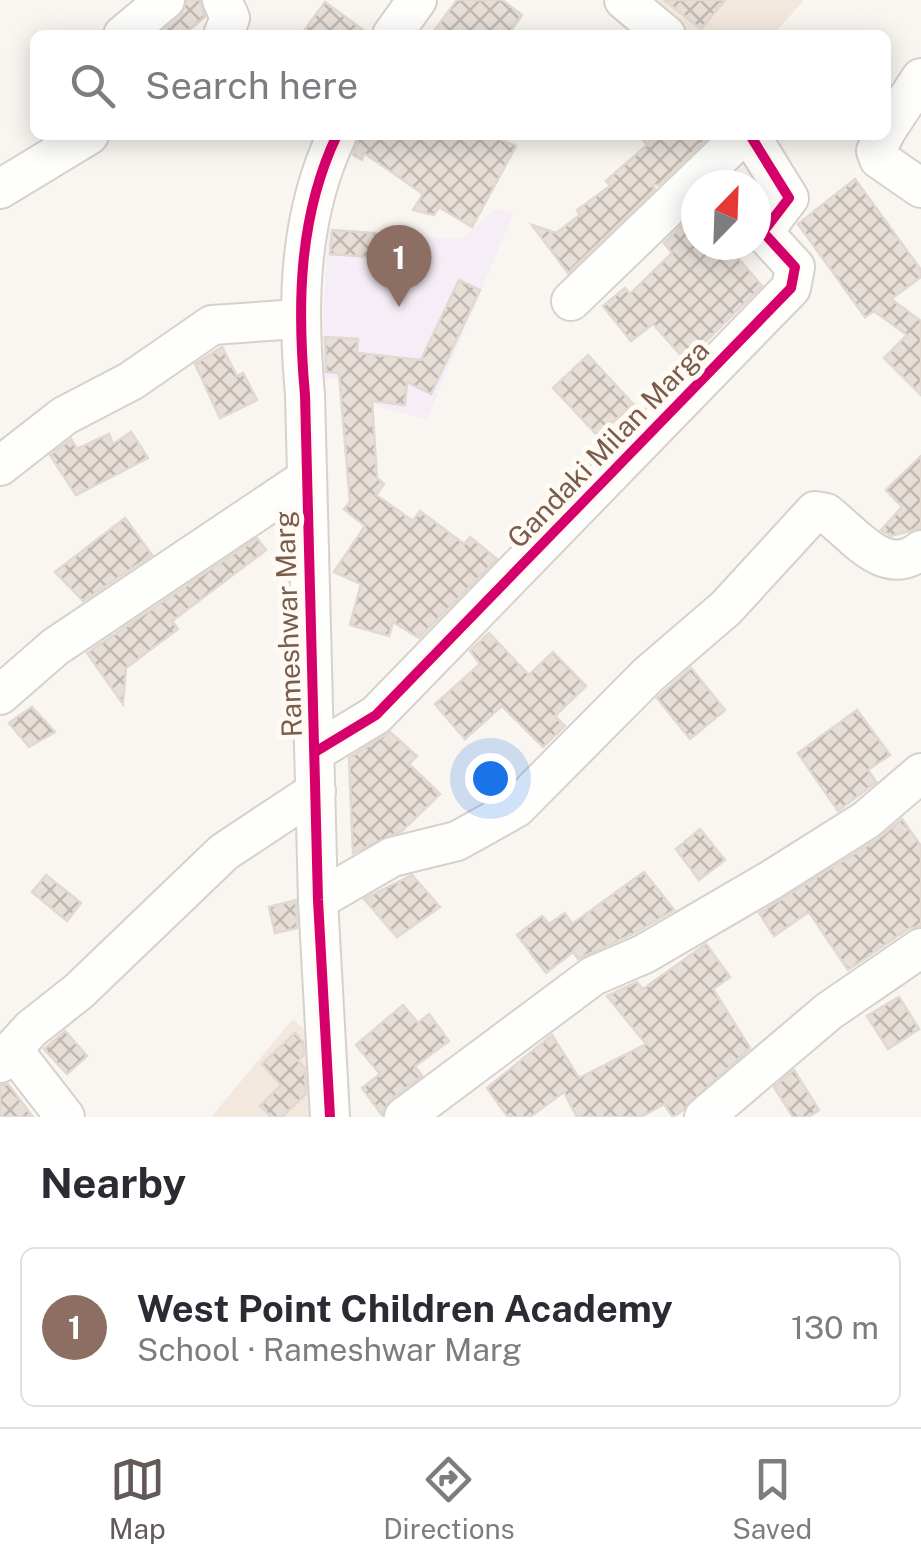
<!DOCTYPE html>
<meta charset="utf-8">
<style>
:root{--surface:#fff;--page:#f2f2f3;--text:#2b2b33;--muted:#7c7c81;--line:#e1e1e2;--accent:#625958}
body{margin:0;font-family:"Public Sans",sans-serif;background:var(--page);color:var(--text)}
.compass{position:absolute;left:681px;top:170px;width:90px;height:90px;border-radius:50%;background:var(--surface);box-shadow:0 5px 25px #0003;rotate:23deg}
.you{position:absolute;left:490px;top:778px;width:35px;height:35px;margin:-25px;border:8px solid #fff;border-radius:50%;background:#1a73e8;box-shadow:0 0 0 15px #1a73e833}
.badge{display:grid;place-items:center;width:65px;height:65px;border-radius:50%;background:var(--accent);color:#fff;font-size:32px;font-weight:700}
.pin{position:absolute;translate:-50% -82px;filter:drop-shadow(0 2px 5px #0008)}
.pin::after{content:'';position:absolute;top:52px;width:35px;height:30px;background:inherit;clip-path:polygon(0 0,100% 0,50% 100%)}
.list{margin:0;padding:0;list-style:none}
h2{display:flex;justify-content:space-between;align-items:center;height:130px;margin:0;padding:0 40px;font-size:42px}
h2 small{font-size:32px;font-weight:400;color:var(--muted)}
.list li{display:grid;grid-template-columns:65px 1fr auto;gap:30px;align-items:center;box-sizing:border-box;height:160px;margin:0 20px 20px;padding:0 20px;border:2px solid var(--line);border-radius:15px}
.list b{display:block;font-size:38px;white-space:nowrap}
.list p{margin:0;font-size:32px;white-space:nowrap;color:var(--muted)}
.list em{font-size:32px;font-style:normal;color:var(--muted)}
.icon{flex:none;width:55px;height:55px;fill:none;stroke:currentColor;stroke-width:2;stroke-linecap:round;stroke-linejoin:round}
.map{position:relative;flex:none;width:921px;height:1117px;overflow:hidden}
.search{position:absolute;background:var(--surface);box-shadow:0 5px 25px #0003;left:30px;right:30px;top:30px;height:110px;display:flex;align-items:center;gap:25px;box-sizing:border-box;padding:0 35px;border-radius:15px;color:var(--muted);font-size:38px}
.sheet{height:310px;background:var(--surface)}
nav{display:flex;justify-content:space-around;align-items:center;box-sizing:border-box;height:140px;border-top:2px solid var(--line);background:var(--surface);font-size:28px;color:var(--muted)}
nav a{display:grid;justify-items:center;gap:5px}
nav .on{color:var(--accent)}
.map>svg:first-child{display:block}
.residential{fill:#f2e8de}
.education{fill:#f6eef6}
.building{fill:url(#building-cross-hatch);stroke:#e2d8d2;stroke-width:2.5}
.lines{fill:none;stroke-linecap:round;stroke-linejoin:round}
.minor-casing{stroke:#d7d1cb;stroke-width:42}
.minor{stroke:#fefefd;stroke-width:38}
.cycleway-casing{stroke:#fffaf3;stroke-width:16}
.cycleway{stroke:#d6006c;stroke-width:10}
.labels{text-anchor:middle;stroke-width:10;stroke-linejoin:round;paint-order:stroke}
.street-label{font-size:28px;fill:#7a5c4d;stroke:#fffaf3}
</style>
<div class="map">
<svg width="921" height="1117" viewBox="0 0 921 1117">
<defs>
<pattern id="building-cross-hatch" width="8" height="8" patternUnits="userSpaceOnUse" patternTransform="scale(2.5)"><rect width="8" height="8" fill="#e6ded7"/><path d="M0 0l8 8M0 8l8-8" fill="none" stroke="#bfb7b1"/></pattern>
</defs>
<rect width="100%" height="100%" fill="#f9f5f0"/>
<g class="residential">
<path d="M633,0h171l-31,35h-99z"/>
<path d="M293,1019l22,19 10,79h-114z"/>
</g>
<path class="education" d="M494,209l20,3 -87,207 -53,-13 -3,-31 -51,5 8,-150 135,9z"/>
<g class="building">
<path d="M187,0h13l5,17 -22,18h-25l22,-18z"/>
<path d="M457,0h45l20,15 -14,20h-77z"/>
<path d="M664,0h61l-24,29z"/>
<path d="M325,2l45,33h-69z"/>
<path d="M359,135h131l26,11 -44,81 -33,-20 -5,8 -21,-5 10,-16 -59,-41 -2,7 -9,-5z"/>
<path d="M639,135h72l-52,50h-7l3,4 -87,84 -36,-48 24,8 24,-18 -3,-5 33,-24 -4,-5 41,-36z"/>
<path d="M855,179l66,91v7l-30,22 30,22v74l-37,-37 23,-23 -33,-24 -9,6 -67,-93z"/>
<path d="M684,223l12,22h31l35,41 -76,75 -33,-37 -22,17 -28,-35 22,-18 5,6 42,-41 -8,-10z"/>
<path d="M332,230l68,5 -2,24 -68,-5z"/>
<path d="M459,280l21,10 -49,104 -24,-12 -2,23 -33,-4 5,77 7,6 -8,11 37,26 7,-10 44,33 6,-7 27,22 -78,79 -26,-16 -4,14 -39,-11 11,-41 -27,-12 31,-46 -21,-17 6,-7 -11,-129 -13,-1 -1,-35 33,2 -1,14 64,7z"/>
<path d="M222,347l15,29 6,-3 14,27 -37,18 -25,-54z"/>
<path d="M588,355l45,49 -35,32 -45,-48z"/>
<path d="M131,432l17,26 -72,37 -26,-40 21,-16 6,10 32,-15 4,10z"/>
<path d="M921,456v72l-30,8 -10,-6 21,-23 -16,-17z"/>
<path d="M125,518l27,37 -69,46 -28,-29z"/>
<path d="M257,538l9,12 -94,71 6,8 -52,39 -3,36 -36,-51z"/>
<path d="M489,633l40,42 24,-23 33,34 -31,30 10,10 -22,21 -41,-41 -37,33 -30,-35 45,-40 -10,-13z"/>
<path d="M691,668l34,42 -35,29 -33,-41z"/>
<path d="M32,707l23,25 -26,15 -20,-24z"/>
<path d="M857,710l33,45 -22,15 8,12 -38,29 -40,-58z"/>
<path d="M390,732l27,24 -8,8 31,30 -38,37 -49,22 -4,-95z"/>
<path d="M902,819l19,27v80l-13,3 -60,41 -39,-58 -35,24 -15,-23 119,-74z"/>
<path d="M700,829l25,31 -26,20 -23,-31z"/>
<path d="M644,872l30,38 -41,24 -55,25 -5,-7 -27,21 -29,-38 25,-19 7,8 16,-11 7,11z"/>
<path d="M46,875l35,28 -14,18 -35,-29z"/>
<path d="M412,875l28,32 -43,30 -33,-38z"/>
<path d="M296,900l1,28 -22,5 -6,-26z"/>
<path d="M706,944l24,33 -17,12 37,59 -67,62 -10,7 -9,-13 -23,13h-64l-13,-25 -34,25h-22l-21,-29 65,-53 27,43 67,-34 -39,-48 30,-14 6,7z"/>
<path d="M899,997l20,32 -31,20 -21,-33z"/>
<path d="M403,1005l15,18 11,-9 20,27 -34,25 7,10 -32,24 -8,15 -20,-27 18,-14 -24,-29z"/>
<path d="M65,1031l22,25 -20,18 -23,-25z"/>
<path d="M295,1033l8,9 1,13 -6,6 7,7 1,26 -24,23h-11l-11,-11 21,-21 -19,-21z"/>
<path d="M794,1070l25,40 -11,7h-15l-19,-30z"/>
<path d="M8,1084l25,33h-33v-32z"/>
</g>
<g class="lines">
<g class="minor-casing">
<g id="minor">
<path d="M222,0l8,18 -7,17"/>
<path d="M624,0l42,35"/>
<path d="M123,35l42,-35"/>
<path d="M392,35l25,-35"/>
<path d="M886,131l35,-53"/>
<path d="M884,135l-8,16 3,8 42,29"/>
<path d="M0,189l89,-54"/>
<path d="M571,301l172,-166"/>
<path d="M0,466l64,-50 67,-35 81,-56 86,-6"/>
<path d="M0,695l55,-48 252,-169"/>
<path d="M315,752l61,-37 415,-427 4,-21 -32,-35 26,-34 -39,-63"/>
<path d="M318,900l74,-43 65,-16 59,-33 132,-133 78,-67 89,-97 11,2c29,22 59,66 95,37"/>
<path d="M13,1050l52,67"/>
<path d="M0,1063l31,-34 48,-38 145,-139 92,-61"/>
<path d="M330,1117l-12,-217 -13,-505c-8,-89 -7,-178 32,-260"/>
<path d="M404,1117l189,-141 51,-22 127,-74 95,-60 55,-47"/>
<path d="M704,1117l125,-106 92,-63"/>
</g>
</g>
<use href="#minor" class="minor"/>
<g class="cycleway-casing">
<g id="cycleway">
<path d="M315,752l61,-37 415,-427 4,-21 -32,-35 26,-34 -39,-63"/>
<path d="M330,1117l-12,-217 -13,-505c-8,-89 -7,-178 32,-260"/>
</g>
</g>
<use href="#cycleway" class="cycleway"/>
</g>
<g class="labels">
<g class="street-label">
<text transform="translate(608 444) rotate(-46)" y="10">Gandaki Milan Marga</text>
<text transform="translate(288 624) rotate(-92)" y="10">Rameshwar Marg</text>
</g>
</g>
</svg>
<svg class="compass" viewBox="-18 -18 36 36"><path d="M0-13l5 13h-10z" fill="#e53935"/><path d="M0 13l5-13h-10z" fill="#7c7c81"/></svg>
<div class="you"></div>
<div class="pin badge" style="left:399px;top:307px;background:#8d6e63">1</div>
<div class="search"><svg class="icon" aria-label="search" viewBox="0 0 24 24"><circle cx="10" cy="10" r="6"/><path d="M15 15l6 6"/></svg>Search here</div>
</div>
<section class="sheet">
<h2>Nearby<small></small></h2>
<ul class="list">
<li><span class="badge" style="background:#8d6e63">1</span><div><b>West Point Children Academy</b><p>School · Rameshwar Marg</p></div><em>130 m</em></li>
</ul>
</section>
<nav>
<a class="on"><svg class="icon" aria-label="map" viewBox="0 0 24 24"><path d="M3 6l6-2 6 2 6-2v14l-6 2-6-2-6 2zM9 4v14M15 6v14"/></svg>Map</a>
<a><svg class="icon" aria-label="directions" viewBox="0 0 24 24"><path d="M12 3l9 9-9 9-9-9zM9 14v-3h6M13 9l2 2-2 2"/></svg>Directions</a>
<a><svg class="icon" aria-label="saved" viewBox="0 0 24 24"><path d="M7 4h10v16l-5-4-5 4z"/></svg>Saved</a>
</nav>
